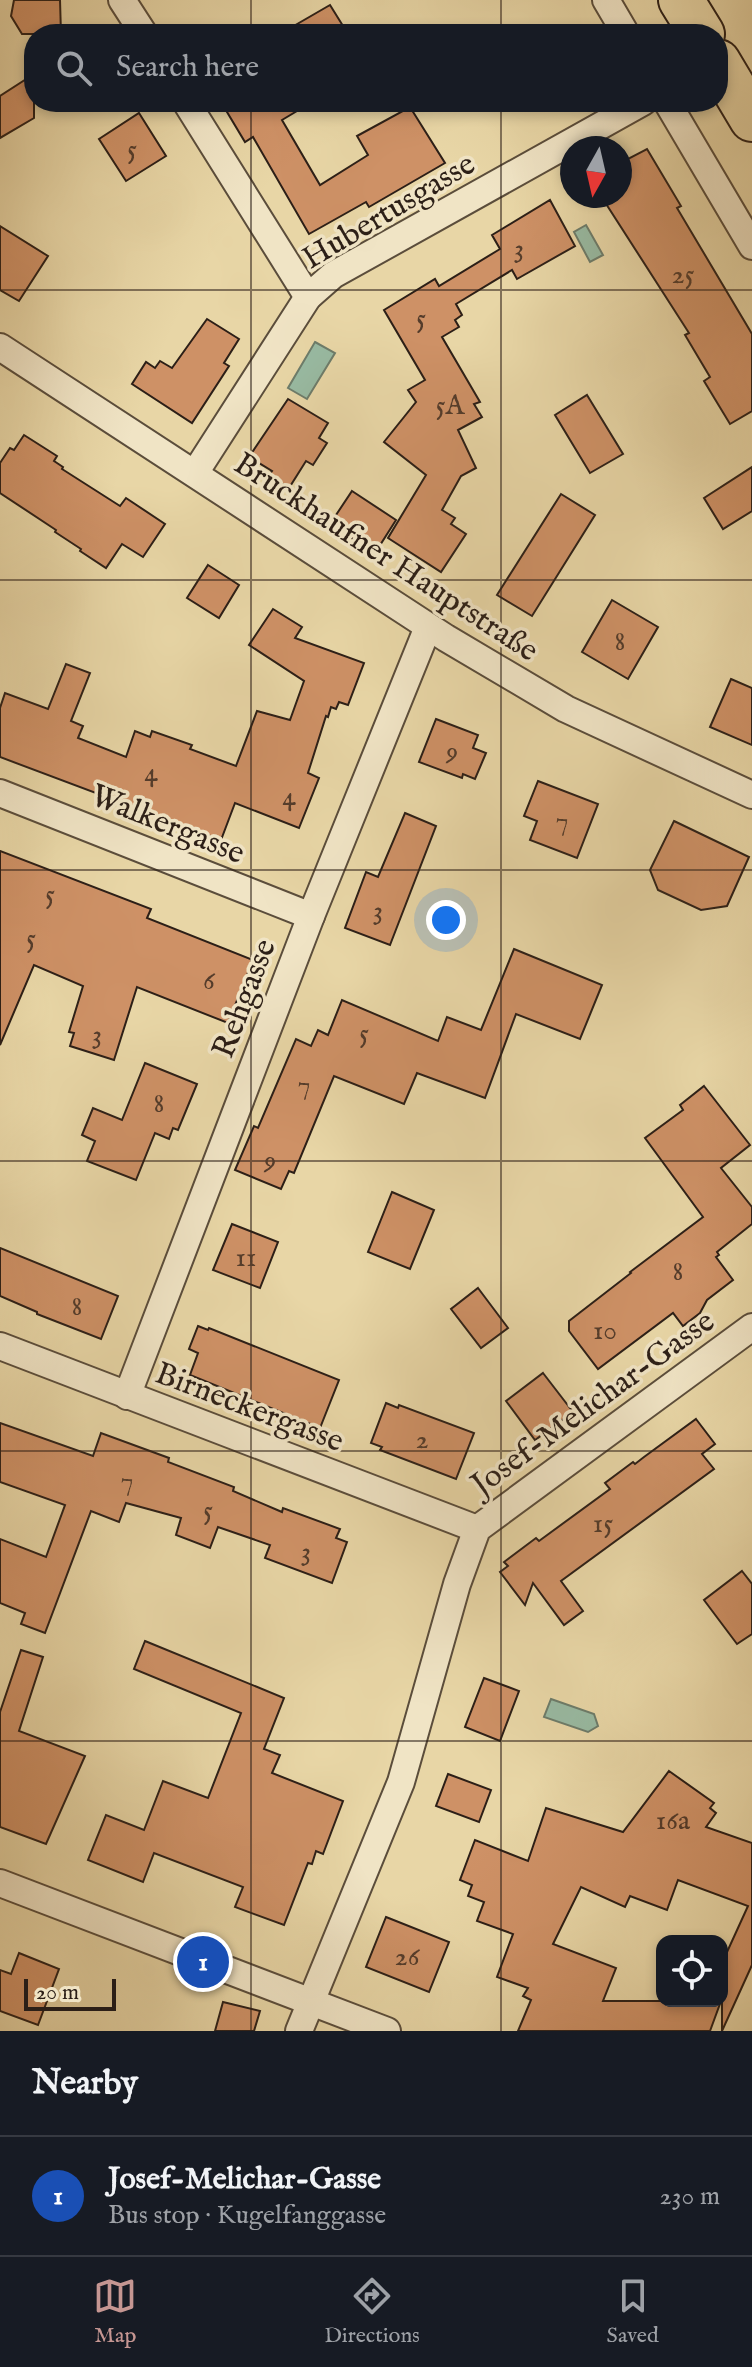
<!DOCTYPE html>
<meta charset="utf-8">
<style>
:root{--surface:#171b24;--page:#242831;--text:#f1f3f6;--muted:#9ea1a6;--line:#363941;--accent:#c59692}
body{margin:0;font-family:"IM FELL English",serif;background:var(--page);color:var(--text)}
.controls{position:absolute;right:24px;bottom:24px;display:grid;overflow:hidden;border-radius:16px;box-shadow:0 4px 12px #0003}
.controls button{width:72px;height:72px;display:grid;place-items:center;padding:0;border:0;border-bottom:2px solid var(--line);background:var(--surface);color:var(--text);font:40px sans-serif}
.compass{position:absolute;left:560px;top:136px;width:72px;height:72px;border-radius:50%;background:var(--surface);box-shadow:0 4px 12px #0003;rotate:188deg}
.scale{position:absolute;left:24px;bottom:20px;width:92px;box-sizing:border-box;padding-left:8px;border:4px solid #2c1f17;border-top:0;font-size:22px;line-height:28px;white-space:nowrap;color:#2c1f17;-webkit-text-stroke:6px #f0e4c5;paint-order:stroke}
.you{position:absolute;left:446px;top:920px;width:28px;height:28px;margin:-20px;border:6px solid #fff;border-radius:50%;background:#1a73e8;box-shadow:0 0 0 12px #1a73e833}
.badge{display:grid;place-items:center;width:52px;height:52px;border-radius:50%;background:var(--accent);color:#fff;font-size:26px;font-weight:700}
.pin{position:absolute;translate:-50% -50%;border:4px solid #fff;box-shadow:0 2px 8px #0006}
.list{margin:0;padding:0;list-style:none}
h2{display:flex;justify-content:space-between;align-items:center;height:104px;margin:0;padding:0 32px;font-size:34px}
h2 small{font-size:26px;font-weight:400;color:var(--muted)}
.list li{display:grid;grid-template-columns:52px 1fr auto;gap:24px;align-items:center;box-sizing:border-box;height:120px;padding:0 32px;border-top:2px solid var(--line)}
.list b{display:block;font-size:30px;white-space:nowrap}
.list p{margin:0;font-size:26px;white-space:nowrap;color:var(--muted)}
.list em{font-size:26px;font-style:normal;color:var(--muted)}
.icon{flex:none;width:44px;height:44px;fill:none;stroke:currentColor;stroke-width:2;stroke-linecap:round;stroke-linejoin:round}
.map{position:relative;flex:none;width:752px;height:2031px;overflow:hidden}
.search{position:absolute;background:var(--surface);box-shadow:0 4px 12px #0003;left:24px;right:24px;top:24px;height:88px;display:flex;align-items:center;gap:20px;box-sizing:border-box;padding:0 28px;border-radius:32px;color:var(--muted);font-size:30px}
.sheet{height:224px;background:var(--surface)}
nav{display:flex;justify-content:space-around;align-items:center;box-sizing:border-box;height:112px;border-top:2px solid var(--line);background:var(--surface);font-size:22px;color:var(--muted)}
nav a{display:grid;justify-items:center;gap:4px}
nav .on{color:var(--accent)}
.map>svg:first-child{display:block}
.water{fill:#98baa2;stroke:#6d7c6a;stroke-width:2}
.building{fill:#ce9166;stroke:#2c1f17;stroke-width:2}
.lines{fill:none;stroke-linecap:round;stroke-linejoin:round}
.minor-casing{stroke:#5b4d3b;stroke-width:30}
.motorway-casing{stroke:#2c1f17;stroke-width:48}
.minor{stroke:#f0e4c5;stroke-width:26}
.motorway{stroke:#e8d6a6;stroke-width:44}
.grid{fill:none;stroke:#2c1f17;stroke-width:2;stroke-opacity:0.55}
.labels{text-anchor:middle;stroke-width:7;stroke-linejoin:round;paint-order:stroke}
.number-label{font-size:28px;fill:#543c2b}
.street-label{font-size:32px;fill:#2c1f17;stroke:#f0e4c5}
</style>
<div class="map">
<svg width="752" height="2031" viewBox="0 0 752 2031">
<rect width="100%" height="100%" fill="#e8d6a6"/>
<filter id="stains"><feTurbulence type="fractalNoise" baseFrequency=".0025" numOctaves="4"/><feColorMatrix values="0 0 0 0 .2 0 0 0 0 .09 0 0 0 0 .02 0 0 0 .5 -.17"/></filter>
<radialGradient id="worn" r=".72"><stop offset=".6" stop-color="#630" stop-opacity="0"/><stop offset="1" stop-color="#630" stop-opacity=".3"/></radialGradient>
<g class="water">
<path d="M586,225l17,30 -13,7 -16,-30z"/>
<path d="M315,342l20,11 -28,46 -19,-11z"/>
<path d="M551,1699l43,15 4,12 -10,6 -44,-15z"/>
</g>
<g class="building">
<path d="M14,0h46l1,34h-39l-11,-18z"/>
<path d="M330,5l18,29h-68z"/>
<path d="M34,74v44l-34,20v-42z"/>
<path d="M221,102h91l-30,18 38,65 48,-30 -11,-19 53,-29 35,56 -76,44 -3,-5 -57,32 -56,-97 -8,5z"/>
<path d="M139,113l27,43 -40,25 -27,-42z"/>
<path d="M647,149l34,57 -4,2 75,126v77l-22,13 -26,-43 6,-4 -25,-42 4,-2 -88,-137h19v-33z"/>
<path d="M550,200l25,46 -58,33 -5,-9 -56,34 6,11 -7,5 4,7 -17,10 38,65 -6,2 8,13 -24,13 18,38 -15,8 -19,34 13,8 -4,6 15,10 -25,38 -53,-34 38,-63 -42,-33 32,-40 -8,-12 17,-10 -41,-70 51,-31 4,7 61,-37 -8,-14z"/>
<path d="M0,226l48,30 -29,45 -19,-11z"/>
<path d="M207,319l32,20 -15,24 5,3 -37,57 -60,-39 14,-22 9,6 5,-7 12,7z"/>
<path d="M587,395l36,59 -33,19 -35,-58z"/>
<path d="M288,399l40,24 -9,15 8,5 -14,22 -7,-4 -17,27 -20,-13 3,-4 -23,-14z"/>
<path d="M24,435l33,21 -3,5 9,6 -1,2 58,37 6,-8 39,26 -22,33 -21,-13 -16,24 -26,-17 1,-2 -26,-17 1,-2 -56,-37v-30l10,-15 4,2z"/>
<path d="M752,467v44l-29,18 -19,-31z"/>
<path d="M352,491l44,29 -21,33 -45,-29z"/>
<path d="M561,494l34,21 -63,101 -35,-21z"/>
<path d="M208,565l31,20 -20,33 -32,-20z"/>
<path d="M612,600l46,27 -30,52 -46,-27z"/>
<path d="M273,609l29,18 -7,11 69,25 -16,42 -9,-3 -3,7 -5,-2 -3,10 -2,-1 -18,57 11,5 -20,50 -64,-25 -14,37 -221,-83v-49l5,-15 43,16 18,-45 24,9 -19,48 12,5 -5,12 48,19 9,-26 15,6 2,-6 40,14 -2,4 46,17 21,-55 33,9 14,-39 -55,-36z"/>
<path d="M731,679l21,9v57l-42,-18z"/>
<path d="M436,719l42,16 -5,13 13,5 -11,26 -12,-5 -1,4 -43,-16z"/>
<path d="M538,781l60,23 -21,54 -47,-18 7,-19 -13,-5z"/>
<path d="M405,813l31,13 -46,119 -45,-17 21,-56 12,5z"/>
<path d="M674,821l75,36 -22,49 -26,4 -43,-20 -8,-20z"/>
<path d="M0,851l151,58 -4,9 106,42 -25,63 -91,-36 -23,73 -44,-14 4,-13 -5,-1 14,-46 -49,-21 -34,80z"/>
<path d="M514,949l88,36 -22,54 -64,-25 -31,84 -68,-25 -13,31 -70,-28 -40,97 -5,-2 -8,18 -46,-19 19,-44 4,2 38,-89 15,7 7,-16 10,5 14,-35 96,41 9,-24 34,13z"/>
<path d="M145,1063l52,21 -19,46 -5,-2 -4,11 -14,-6 -19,47 -49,-19 8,-20 -13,-6 11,-27 29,12z"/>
<path d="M704,1086l46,59 -29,23 31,39v17l-35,28 2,3 -3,2 17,23 -26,20 -7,13 -17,13 -10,-13 -75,56 -29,-38v-10l62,-48 -1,-1 73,-55 -58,-79 38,-28 -3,-5z"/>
<path d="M392,1192l42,18 -24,59 -42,-17z"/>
<path d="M232,1224l46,18 -18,46 -47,-18z"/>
<path d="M0,1248l118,48 -17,43 -64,-25v-2l-37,-16z"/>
<path d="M478,1288l30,40 -27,20 -30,-39z"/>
<path d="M198,1326l10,4 1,-2 130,52 -19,48 -130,-53 8,-22 -9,-4z"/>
<path d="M543,1373l30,39 -38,28 -29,-39z"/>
<path d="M386,1403l12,5 1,-3 75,28 -18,46 -76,-29 2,-3 -11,-4z"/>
<path d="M696,1419l19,25 -13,10 12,15 -153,112 22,30 -19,14 -31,-42 -8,22 -25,-33 8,-6 -4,-4 32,-24 3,3 71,-52 -5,-6 28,-21 2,2 9,-7z"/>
<path d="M0,1423l93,33 8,-23 68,25 -1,4 66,25 -1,4 49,21 1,-4 57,21 -4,9 11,4 -15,41 -67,-25 5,-13 -52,-18 -8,21 -34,-13 5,-17 -55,-15 -7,19 -28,-11 -46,122 -24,-9 4,-11 -25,-10v-64l46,18 19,-52 -65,-23z"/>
<path d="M742,1571l10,13v50l-15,10 -33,-44z"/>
<path d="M145,1641l139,57 -20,51 16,6 -8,18 71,28 -20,53 -7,-3 -4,13 -4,-1 -24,62 -49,-18 8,-20 -89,-34 -11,29 -55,-22 18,-45 38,15 19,-49 45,17 33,-85 -107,-44z"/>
<path d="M21,1650l22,7 -24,74 66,25 -39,88 -46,-17v-115z"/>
<path d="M484,1678l35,13 -19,50 -35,-14z"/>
<path d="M669,1771l45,32 -4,5 6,5 -10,14 46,16v122l-30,66v-68l26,-57 -70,-26 -11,30 -37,-14 -5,11 -44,-20 -28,57 63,24 -13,33h118l-11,30h-192l13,-31 -8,-4 5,-8 -31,-11 16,-43 -36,-13 7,-19 -16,-6 4,-11 -12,-5 15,-40 53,21 18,-53 77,24z"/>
<path d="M448,1774l43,16 -12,32 -43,-16z"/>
<path d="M386,1917l63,25 -20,50 -63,-25z"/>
<path d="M19,1953l40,16 -21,56 -38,-14v-41l11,4z"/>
<path d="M223,2002l37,9 -6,20h-39z"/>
</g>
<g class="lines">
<g class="minor-casing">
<g id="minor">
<path d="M122,0l22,34"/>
<path d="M606,0l20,34"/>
<path d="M186,102l122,195"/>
<path d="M667,102l85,144"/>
<path d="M0,347l446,291 120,71 186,86"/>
<path d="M195,473l113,-176 25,-22 310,-173"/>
<path d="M0,793l311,123"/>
<path d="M0,1346l477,183"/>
<path d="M127,1396l184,-480 117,-289"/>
<path d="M0,1883l387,148"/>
<path d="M299,2031l102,-249 56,-198 20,-55 275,-202"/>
</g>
</g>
<g class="motorway-casing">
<g id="motorway">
<path d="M681,0l21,34"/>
<path d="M718,62l34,57"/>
</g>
</g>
<use href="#minor" class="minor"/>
<use href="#motorway" class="motorway"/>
</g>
<path class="grid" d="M251,0v34M501,0v34M251,102v1929M501,102v1929M0,290h752M0,580h752M0,870h752M0,1161h752M0,1451h752M0,1741h752"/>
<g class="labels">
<g class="number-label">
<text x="132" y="158">5</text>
<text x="519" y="257">3</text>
<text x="683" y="283">25</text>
<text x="421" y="327">5</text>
<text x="450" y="414">5A</text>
<text x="620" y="650">8</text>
<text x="452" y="760">9</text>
<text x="151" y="781">4</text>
<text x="289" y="805">4</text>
<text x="562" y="829">7</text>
<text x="50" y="903">5</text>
<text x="378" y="919">3</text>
<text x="31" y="947">5</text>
<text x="209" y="989">6</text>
<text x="364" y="1042">5</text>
<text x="97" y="1043">3</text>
<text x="304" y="1093">7</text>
<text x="159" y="1112">8</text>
<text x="270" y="1169">9</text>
<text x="246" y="1266">11</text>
<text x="678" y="1280">8</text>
<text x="77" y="1315">8</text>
<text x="605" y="1339">10</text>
<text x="422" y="1448">2</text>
<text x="127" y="1489">7</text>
<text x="208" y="1519">5</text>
<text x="603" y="1532">15</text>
<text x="306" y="1560">3</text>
<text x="673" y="1829">16a</text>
<text x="407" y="1965">26</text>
</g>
<g class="street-label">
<text transform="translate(388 210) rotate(-31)" y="11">Hubertusgasse</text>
<text transform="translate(387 556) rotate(33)" y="11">Bruckhaufner Hauptstraße</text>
<text transform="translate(168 823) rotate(22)" y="11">Walkergasse</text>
<text transform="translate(243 998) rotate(-69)" y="11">Rehgasse</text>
<text transform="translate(592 1402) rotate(-36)" y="11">Josef-Melichar-Gasse</text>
<text transform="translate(250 1406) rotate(21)" y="11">Birneckergasse</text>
</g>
</g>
<rect width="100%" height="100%" filter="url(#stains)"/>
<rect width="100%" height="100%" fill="url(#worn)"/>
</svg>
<div class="controls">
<button><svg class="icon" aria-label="locate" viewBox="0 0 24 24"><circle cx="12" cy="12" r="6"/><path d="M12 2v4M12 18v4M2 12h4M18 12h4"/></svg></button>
</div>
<svg class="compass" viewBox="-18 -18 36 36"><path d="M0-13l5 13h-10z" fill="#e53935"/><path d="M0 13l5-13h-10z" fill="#9ea1a6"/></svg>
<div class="scale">20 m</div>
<div class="you"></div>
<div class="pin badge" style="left:203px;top:1962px;background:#1a4fb4">1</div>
<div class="search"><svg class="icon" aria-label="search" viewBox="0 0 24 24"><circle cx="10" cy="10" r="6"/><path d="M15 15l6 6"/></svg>Search here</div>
</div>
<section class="sheet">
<h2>Nearby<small></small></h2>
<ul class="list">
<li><span class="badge" style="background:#1a4fb4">1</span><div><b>Josef-Melichar-Gasse</b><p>Bus stop · Kugelfanggasse</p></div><em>230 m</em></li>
</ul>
</section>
<nav>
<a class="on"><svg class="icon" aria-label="map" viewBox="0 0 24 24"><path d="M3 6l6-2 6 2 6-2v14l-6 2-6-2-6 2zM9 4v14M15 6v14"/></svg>Map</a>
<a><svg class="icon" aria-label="directions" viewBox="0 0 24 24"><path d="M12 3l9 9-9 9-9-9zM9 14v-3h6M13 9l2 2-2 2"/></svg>Directions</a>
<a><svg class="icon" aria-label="saved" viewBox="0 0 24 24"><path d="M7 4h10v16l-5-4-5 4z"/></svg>Saved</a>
</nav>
